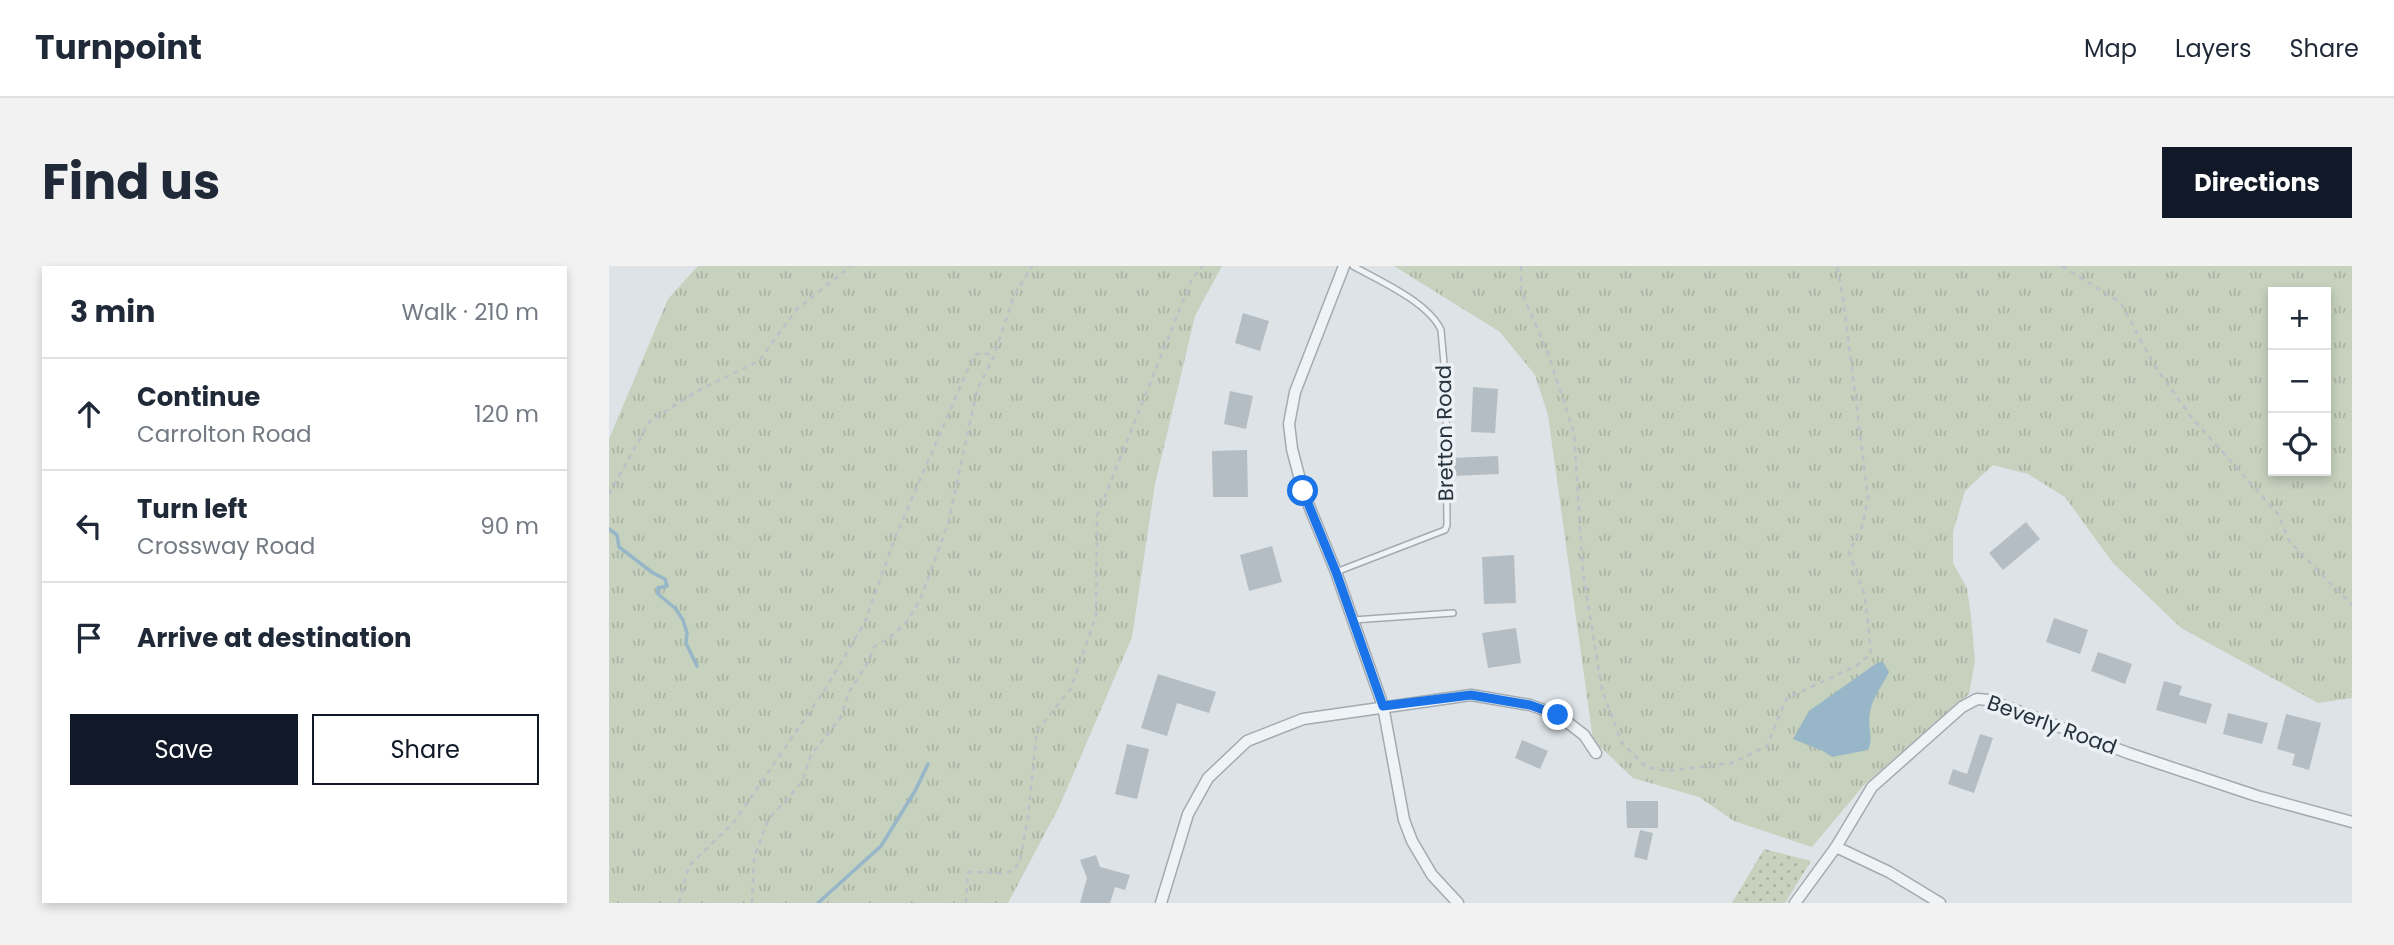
<!DOCTYPE html>
<meta charset="utf-8">
<style>
:root{--surface:#fff;--page:#f2f2f3;--text:#1f2937;--muted:#747a83;--line:#e0e1e3;--accent:#111827}
body{margin:0;font-family:Poppins,sans-serif;background:var(--page);color:var(--text)}
.controls{position:absolute;right:21px;top:21px;display:grid;overflow:hidden;border-radius:0px;box-shadow:0 4px 10px #0003}
.controls button{width:63px;height:63px;display:grid;place-items:center;padding:0;border:0;border-bottom:2px solid var(--line);background:var(--surface);color:var(--text);font:35px sans-serif}
.stop{position:absolute;width:21px;height:21px;margin:-16px;border:5px solid #1a73e8;border-radius:50%;background:#fff}
.stop.end{background:#1a73e8;border-color:#fff;box-shadow:0 2px 7px #0008}
.list{margin:0;padding:0;list-style:none}
h2{display:flex;justify-content:space-between;align-items:center;height:91px;margin:0;padding:0 28px;font-size:30px}
h2 small{font-size:23px;font-weight:400;color:var(--muted)}
.list li{display:grid;grid-template-columns:46px 1fr auto;gap:21px;align-items:center;box-sizing:border-box;height:112px;padding:0 28px;border-top:2px solid var(--line)}
.list b{display:block;font-size:26px;white-space:nowrap}
.list p{margin:0;font-size:23px;white-space:nowrap;color:var(--muted)}
.list em{font-size:23px;font-style:normal;color:var(--muted)}
.actions{display:flex;gap:14px;padding:21px 28px}
.actions a{flex:1;padding:16px 0;border:2px solid var(--accent);border-radius:0px;text-align:center;font-size:24px;color:var(--accent)}
.actions .main{background:var(--accent);color:#fff}
.icon{flex:none;width:38px;height:38px;fill:none;stroke:currentColor;stroke-width:2;stroke-linecap:round;stroke-linejoin:round}
.map{position:relative;flex:none;width:1743px;height:637px;overflow:hidden;border-radius:0px}
header{display:flex;align-items:center;gap:42px;box-sizing:border-box;height:98px;padding:0 35px;background:var(--surface);border-bottom:2px solid var(--line)}
header strong{font-size:33px}
nav{display:flex;gap:38px;margin-inline-start:auto;font-size:24px}
.intro{display:flex;align-items:center;justify-content:space-between;box-sizing:border-box;height:168px;padding:0 42px}
h1{margin:0;font-size:49px}
.button{padding:18px 32px;border-radius:0px;background:var(--accent);color:#fff;font-size:24px;font-weight:700}
main{display:flex;gap:42px;padding:0 42px}
aside{flex:1;background:var(--surface);border-radius:0px;box-shadow:0 4px 10px #0003}
.map>svg:first-child{display:block}
.grass{fill:url(#grass-tufts);fill-rule:evenodd}
.park{fill:url(#park-dots)}
.water{fill:#97b7c8}
.lines{fill:none;stroke-linecap:round;stroke-linejoin:round}
.stream{stroke:#97b7c8;stroke-width:3.5}
.building{fill:#b4bdc4}
.service-casing{stroke:#a2abb1;stroke-width:8}
.minor-casing{stroke:#a2abb1;stroke-width:13}
.path{stroke:#bbc1c6;stroke-width:2.5;stroke-dasharray:5 5;stroke-linecap:butt}
.service{stroke:#f0f3f6;stroke-width:5}
.minor{stroke:#f0f3f6;stroke-width:10}
.route{stroke:#1a73e8;stroke-width:9}
.labels{text-anchor:middle;stroke-width:7;stroke-linejoin:round;paint-order:stroke}
.street-label{font-size:21px;fill:#26333e;stroke:#ecf1f5}
</style>
<header>
<strong>Turnpoint</strong>
<nav><a>Map</a><a>Layers</a><a>Share</a></nav>
</header>
<div class="intro"><h1>Find us</h1><a class="button">Directions</a></div>
<main>
<aside>
<h2>3 min<small>Walk · 210 m</small></h2>
<ul class="list">
<li><svg class="icon" aria-label="ahead" viewBox="0 0 24 24"><path d="M12 20V5M6 11l6-6 6 6"/></svg><div><b>Continue</b><p>Carrolton Road</p></div><em>120 m</em></li>
<li><svg class="icon" aria-label="left" viewBox="0 0 24 24"><path d="M17 20v-9H6M10 6l-5 5 5 5"/></svg><div><b>Turn left</b><p>Crossway Road</p></div><em>90 m</em></li>
<li><svg class="icon" aria-label="arrive" viewBox="0 0 24 24"><path d="M6 21V4h12l-3 4 3 4H6"/></svg><div><b>Arrive at destination</b></div></li>
</ul>
<div class="actions"><a class="main">Save</a><a>Share</a></div>
</aside>
<div class="map">
<svg width="1743" height="637" viewBox="0 0 1743 637">
<defs>
<pattern id="grass-tufts" width="24" height="20" patternUnits="userSpaceOnUse" patternTransform="scale(1.75)"><rect width="24" height="20" fill="#c6d1be"/><path d="M3 7l-1-3M5 7V3M7 7l1-3M15 17l-1-3M17 17v-4M19 17l1-3" fill="none" stroke="#aab4a4"/></pattern>
<pattern id="park-dots" width="8" height="8" patternUnits="userSpaceOnUse" patternTransform="scale(1.75)"><rect width="8" height="8" fill="#c6d1be"/><path d="M2 2h.1M6 6h.1" fill="none" stroke="#aab4a4" stroke-width="1.8" stroke-linecap="round"/></pattern>
</defs>
<rect width="100%" height="100%" fill="#dde3e7"/>
<g class="grass">
<path d="M89,0h524l-27,50 -40,168 -23,153 -72,168 -52,98h-399v-464l59,-140z"/>
<path d="M785,0h958v432l-34,5 -137,-75 -68,-65 -48,-66 -37,-23 -35,-9 -28,26 -12,41v31l14,25 4,28 4,45 -6,33 -105,91 -52,62 -78,-26 -35,-24 -66,-19 -40,-38 -45,-325 -13,-40 -35,-43zM1664,26h53v179h-53z"/>
</g>
<path class="park" d="M1155,583l47,12 -26,42h-53z"/>
<path class="water" d="M1274,396l6,10c-6,12 -17,27 -19,40 -3,14 4,26 -2,38l-36,7 -9,-6 -30,-12 16,-28 68,-48z"/>
<g class="lines">
<g class="stream">
<path d="M0,263l8,6 2,12 34,26 12,6 2,7 -9,2v6l17,14 8,12 4,13 -1,10 11,23"/>
<path d="M209,637l63,-57 34,-55 13,-27"/>
</g>
</g>
<g class="building">
<path d="M634,47l26,8 -9,30 -25,-8z"/>
<path d="M864,121l25,2 -3,44 -24,-1z"/>
<path d="M621,125l23,5 -7,33 -22,-5z"/>
<path d="M638,184l1,47h-35l-1,-46z"/>
<path d="M889,190l1,18 -47,2 -1,-18z"/>
<path d="M1417,256l14,17 -37,31 -14,-17z"/>
<path d="M663,280l10,36 -33,9 -9,-36z"/>
<path d="M905,289l2,48 -32,1 -2,-47z"/>
<path d="M1445,352l34,12 -8,24 -34,-12z"/>
<path d="M907,362l5,35 -33,5 -6,-35z"/>
<path d="M1489,386l34,12 -7,20 -34,-13z"/>
<path d="M549,408l58,18 -7,21 -32,-10 -10,33 -26,-8z"/>
<path d="M1555,415l18,5 -3,9 33,9 -6,20 -50,-14z"/>
<path d="M1619,447l40,10 -6,21 -39,-10z"/>
<path d="M1677,448l35,9 -12,47 -17,-5 3,-11 -18,-5z"/>
<path d="M1371,468l13,4 -19,55 -26,-9 5,-15 14,5z"/>
<path d="M913,474l26,11 -8,18 -25,-11z"/>
<path d="M518,478l22,5 -12,50 -22,-5z"/>
<path d="M1017,535h32v27h-31z"/>
<path d="M1031,564l13,3 -6,27 -13,-3z"/>
<path d="M487,589l4,12 30,8 -5,15 -10,-3 -5,16h-30l7,-25 -7,-18z"/>
</g>
<g class="lines">
<g class="service-casing">
<g id="service">
<path d="M727,306l109,-42 2,-5 -1,-139 -5,-56c-13,-28 -61,-49 -88,-64"/>
<path d="M744,354l100,-7"/>
</g>
</g>
<g class="minor-casing">
<g id="minor">
<path d="M735,0l-49,126 -6,32 3,25 11,42 33,81 47,134 21,114 8,21 20,34 26,28"/>
<path d="M1227,581l53,25 51,31"/>
<path d="M552,637l27,-89 20,-36 39,-37 56,-22 168,-24 59,10 28,10 26,20 12,18"/>
<path d="M1186,637l41,-56 36,-60 90,-80 15,-8 12,1 139,53 129,43 95,26"/>
</g>
</g>
<g class="path">
<path d="M912,0v25l27,62 26,80 9,140 19,117 20,53 24,24 20,4 66,-8 35,-17 19,-47 70,-33 15,-12 -6,-58 -16,-44 13,-25 6,-30 -25,-199 -6,-32"/>
<path d="M1453,0l59,37 33,62 38,53 86,96 11,27 63,64"/>
<path d="M0,228l41,-73 47,-30 62,-30 37,-51 55,-44"/>
<path d="M70,637l10,-37 45,-44 90,-131 41,-69 31,-87 78,-180 10,-2 10,3"/>
<path d="M143,637l2,-45 14,-38 34,-38 9,-27 30,-38 8,-25 20,-31 5,-14 16,-10 17,-15 13,-22 28,-76 29,-134 17,-34 20,-60 18,-30"/>
<path d="M357,637l2,-31 38,1 8,-3 6,-9 8,-45 9,-85 34,-43 25,-72 1,-100 94,-235 11,-15"/>
</g>
<use href="#service" class="service"/>
<use href="#minor" class="minor"/>
</g>
<g class="lines">
<path class="route" d="M694,225l33,81 47,134 88,-11 59,10 28,10"/>
</g>
<g class="labels">
<g class="street-label">
<text transform="translate(836 167) rotate(-91)" y="7">Bretton Road</text>
<text transform="translate(1443 459) rotate(20)" y="7">Beverly Road</text>
</g>
</g>
</svg>
<div class="controls">
<button>+</button>
<button>−</button>
<button><svg class="icon" aria-label="locate" viewBox="0 0 24 24"><circle cx="12" cy="12" r="6"/><path d="M12 2v4M12 18v4M2 12h4M18 12h4"/></svg></button>
</div>
<div class="stop" style="left:694px;top:225px"></div>
<div class="stop end" style="left:949px;top:449px"></div>
</div>
</main>
